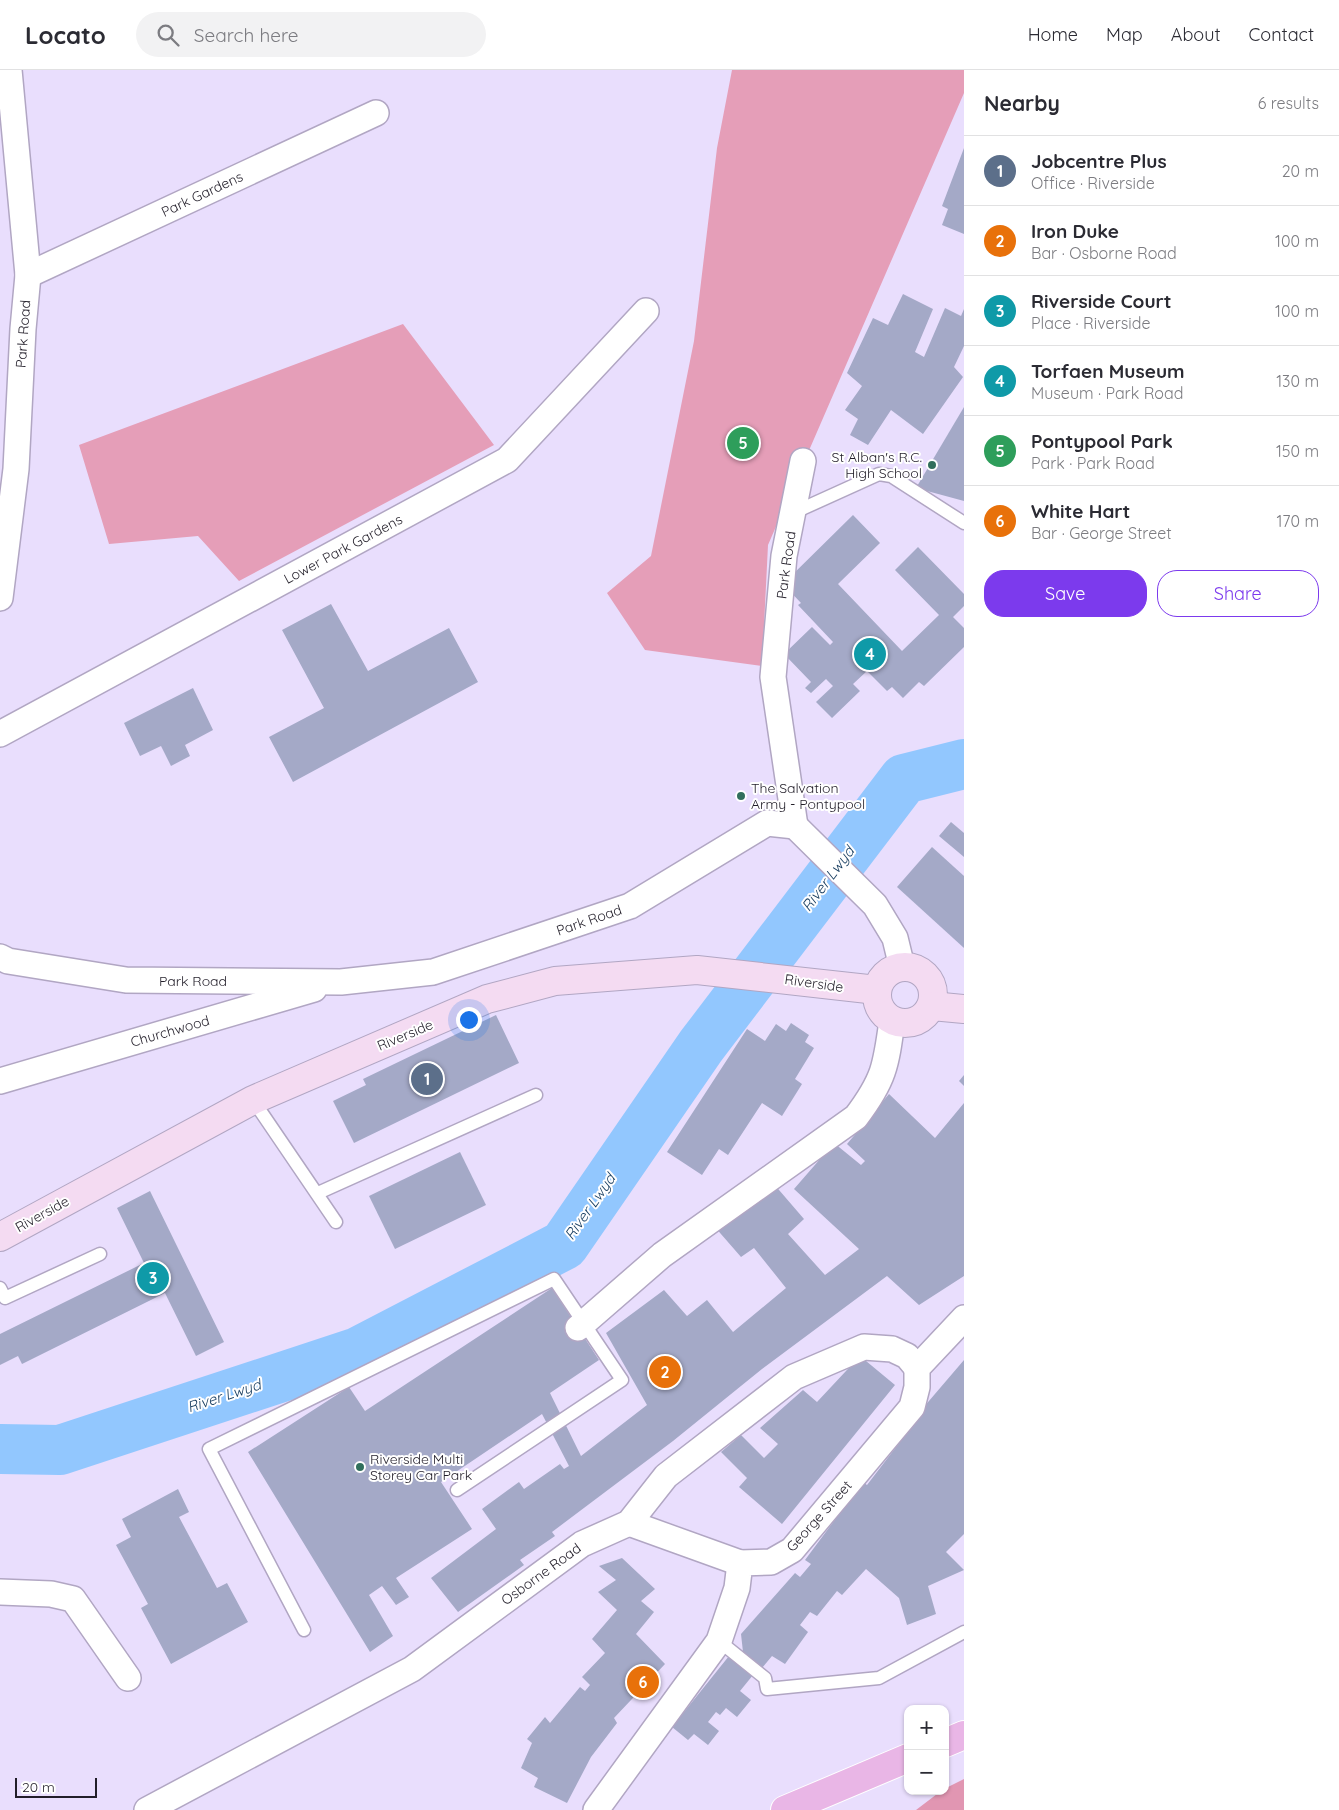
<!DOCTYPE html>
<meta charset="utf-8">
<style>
:root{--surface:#fff;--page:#f2f2f3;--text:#2b2b33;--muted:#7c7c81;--line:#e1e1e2;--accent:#7c3aed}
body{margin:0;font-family:Quicksand,sans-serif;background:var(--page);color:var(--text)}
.controls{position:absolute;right:15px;bottom:15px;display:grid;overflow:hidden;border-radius:10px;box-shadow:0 1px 4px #0004}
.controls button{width:45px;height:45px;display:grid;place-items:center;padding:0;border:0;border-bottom:1px solid var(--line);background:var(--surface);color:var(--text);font:25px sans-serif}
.scale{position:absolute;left:15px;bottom:12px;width:82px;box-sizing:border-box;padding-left:5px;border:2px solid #221e29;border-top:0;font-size:14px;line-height:18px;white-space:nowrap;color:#221e29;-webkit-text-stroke:4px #fff;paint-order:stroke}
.you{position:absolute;left:468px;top:949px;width:18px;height:18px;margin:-12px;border:4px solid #fff;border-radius:50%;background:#1a73e8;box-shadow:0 0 0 8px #1a73e833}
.badge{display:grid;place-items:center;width:32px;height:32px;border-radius:50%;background:var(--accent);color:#fff;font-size:16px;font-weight:700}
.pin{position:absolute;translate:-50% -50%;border:2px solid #fff;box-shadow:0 1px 5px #0006}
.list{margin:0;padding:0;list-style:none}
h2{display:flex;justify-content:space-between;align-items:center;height:65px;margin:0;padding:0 20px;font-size:21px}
h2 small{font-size:16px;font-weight:400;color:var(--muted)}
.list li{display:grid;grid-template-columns:32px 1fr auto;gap:15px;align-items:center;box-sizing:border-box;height:70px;padding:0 20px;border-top:1px solid var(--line)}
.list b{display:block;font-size:19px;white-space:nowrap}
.list p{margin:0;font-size:16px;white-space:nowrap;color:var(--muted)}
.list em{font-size:16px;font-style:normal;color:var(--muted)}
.actions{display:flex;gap:10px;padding:15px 20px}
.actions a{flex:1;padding:11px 0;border:1px solid var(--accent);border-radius:20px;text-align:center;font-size:18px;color:var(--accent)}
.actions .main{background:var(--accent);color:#fff}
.icon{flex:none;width:28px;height:28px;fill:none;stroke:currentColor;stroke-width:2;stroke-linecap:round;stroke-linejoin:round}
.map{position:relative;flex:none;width:964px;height:1740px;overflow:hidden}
header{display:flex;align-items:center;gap:30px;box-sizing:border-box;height:70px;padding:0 25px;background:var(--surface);border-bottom:1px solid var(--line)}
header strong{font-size:24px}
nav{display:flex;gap:28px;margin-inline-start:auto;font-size:18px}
.search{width:350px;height:45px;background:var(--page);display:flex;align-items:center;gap:12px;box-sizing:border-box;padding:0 18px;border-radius:28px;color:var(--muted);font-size:19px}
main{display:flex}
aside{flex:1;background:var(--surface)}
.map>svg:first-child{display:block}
.green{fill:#e59eb8}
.forest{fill:#e196b2}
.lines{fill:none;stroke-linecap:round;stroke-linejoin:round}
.river{stroke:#92c7fe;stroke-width:50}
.building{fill:#a4a9c7}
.lane-casing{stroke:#b1a6c3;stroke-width:15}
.street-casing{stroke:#b1a6c3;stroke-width:28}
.secondary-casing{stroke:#b1a6c3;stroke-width:30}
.primary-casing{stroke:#fff;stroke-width:30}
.lane{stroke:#fff;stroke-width:12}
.street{stroke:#fff;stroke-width:25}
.secondary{stroke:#f4dbf2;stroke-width:28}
.primary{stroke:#e9b6e6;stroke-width:28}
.poi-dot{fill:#316f5c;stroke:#fff;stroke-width:2}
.labels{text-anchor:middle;stroke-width:4;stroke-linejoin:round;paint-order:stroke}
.street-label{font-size:14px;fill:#221e29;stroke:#fff}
.poi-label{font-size:14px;fill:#221e29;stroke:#fff;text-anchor:start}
.water-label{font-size:15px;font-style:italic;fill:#153b5e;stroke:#fff}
</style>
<header>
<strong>Locato</strong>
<div class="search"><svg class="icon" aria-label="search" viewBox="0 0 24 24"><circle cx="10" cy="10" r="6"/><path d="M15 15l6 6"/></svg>Search here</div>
<nav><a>Home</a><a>Map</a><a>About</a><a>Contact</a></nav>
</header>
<main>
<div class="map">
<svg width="964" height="1740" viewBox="0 0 964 1740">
<rect width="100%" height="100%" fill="#e9defd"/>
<g class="green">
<path d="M732,0h232v23l-196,452 -6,121 -117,-16 -38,-57 44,-37 43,-215 23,-193z"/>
<path d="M403,254l91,121 -255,136 -41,-45 -89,8 -30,-99z"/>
</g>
<path class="forest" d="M964,1709v31h-48l25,-19h4l3,-4z"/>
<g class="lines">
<path class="river" d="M0,1379l60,1 298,-98 206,-107 137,-199 203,-267 60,-15"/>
</g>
<g class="building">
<path d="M964,78v86l-22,-9 6,-16 -6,-3z"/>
<path d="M903,224l30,15 -18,43 9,5 21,-49 16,8 3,-7v37l-10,21 9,10 -40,57 -32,-24 -23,35 -18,-10 8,-16 -13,-9 17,-24 -15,-13 26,-55 15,7z"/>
<path d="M964,337v94l-48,-13z"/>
<path d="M853,445l27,28 -42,41 64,67 37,-36 -44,-45 23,-23 46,47v12l-11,11 11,11v19l-40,39 -5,-4 -16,16 -11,-11 -5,4 -20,-20 -14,13 7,7 -28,27 -16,-16 17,-16 -7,-7 -15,14 -6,-5 6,-6 -27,-28 28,-27 18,18 3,-3 -35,-37 3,-2 -18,-19z"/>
<path d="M331,534l37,67 81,-43 29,54 -185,100 -24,-45 55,-29 -42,-78z"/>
<path d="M193,618l20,42 -28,15 5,11 -19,10 -10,-20 -21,10 -16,-33z"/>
<path d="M951,752l13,11v24l-25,-21z"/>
<path d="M932,777l32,29v72l-67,-61z"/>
<path d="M496,945l23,48 -165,80 -21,-42 33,-16 -3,-6z"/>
<path d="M791,953l18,12 -4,7 9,6 -19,31 7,5 -20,32 -20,-13 -34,52 -9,-6 -17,26 -35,-23 80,-123 18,12 11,-17 10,7z"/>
<path d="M964,1005v11l-5,-5z"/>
<path d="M889,1024l46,44 29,-35v173l-45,29 -32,-29 -125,93 -89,72 -121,91 3,4 -35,24 4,5 -66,47 -27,-34 65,-49 -14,-20 37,-27 5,7 36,-25 4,5 5,-3 -27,-52 -101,68 31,47 -76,49 13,19 -13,8 -14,-19 -13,9 24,41 -23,16 -122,-200 101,-65 16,24 187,-123 47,72 -49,33 31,63 66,-51 -41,-72 58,-43 23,26 20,-16 26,32 53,-44 -32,-40 -13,9 -27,-31 59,-43 31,36 -16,15 37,41 34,-26 -65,-60 40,-46 27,22 4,-4 -18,-17z"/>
<path d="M460,1082l26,53 -91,44 -26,-53z"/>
<path d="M150,1121l74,151 -28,14 -31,-63 -143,71 -4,-8 -18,9v-31l144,-71 -27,-55z"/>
<path d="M860,1286l35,29 -113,139 -43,-37 8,-9 -26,-26 20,-17 23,23 14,-14 -18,-16 43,-38 14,12z"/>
<path d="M964,1290v174l-18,18 18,18 -36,16 8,28 -29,11 -8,-27 -33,-29 -24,26 -5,-4 -20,25 -7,-4 -10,13 8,7 -23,32 -13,-8 -10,12 -19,-16 -2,-18 54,-61 5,4 11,-13 -6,-4 58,-78 4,3 36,-47 -4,-2z"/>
<path d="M178,1419l11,23 -10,5 38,71 10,-5 21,39 -77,42 -30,-56 7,-4 -32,-59 15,-8 -9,-18z"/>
<path d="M622,1488l33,31 -14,12 13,11 -18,22 29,30 -51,54 3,5 -26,34 -24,46 -33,-16 4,-9 -17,-10 11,-25 -5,-4 18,-22 5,6 30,-36 5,4 5,-6 -8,-8 23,-24 -13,-14 25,-29 -19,-18 18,-12 -17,-14z"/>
<path d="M729,1586l24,19 -13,16 11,9 -14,17 -11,-9 -6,7 -4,-3 -8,10 11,9 -11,14 -14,-11 -6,6 -16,-13z"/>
</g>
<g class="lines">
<g class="lane-casing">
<g id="lane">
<path d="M795,442l84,-38 12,2 73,47"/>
<path d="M253,1030l83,122"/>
<path d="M318,1123l218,-98"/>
<path d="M0,1218l5,10 95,-44"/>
<path d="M304,1560l-95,-181 345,-170 68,101 -165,110"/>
<path d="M719,1571l46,37 2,11 112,-11 85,-46"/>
</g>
</g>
<g class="street-casing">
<g id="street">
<path d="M28,205l348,-162"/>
<path d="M0,528l16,-129 7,-140 5,-54 -19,-205"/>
<path d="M0,664l507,-274 139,-149"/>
<path d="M795,756l-22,-149 11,-121 19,-95"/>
<path d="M795,756l80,79 20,33 7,29"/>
<path d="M0,887l8,4 118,19 215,2 92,-10 197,-66 137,-83 28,3"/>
<path d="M0,1011l314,-92"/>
<path d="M578,1258l84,-73 194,-138c28,-37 30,-51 36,-96"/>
<path d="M629,1453l111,40"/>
<path d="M0,1522l51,2 22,5 55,79"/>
<path d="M147,1740l265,-141 170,-125 47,-21 37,-47 128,-99 70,-30 28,2 15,7 10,12"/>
<path d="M596,1740l123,-169 18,-53 3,-25 31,-1 21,-12 120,-143 5,-20v-19l47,-50"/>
</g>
</g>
<g class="secondary-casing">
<g id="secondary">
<circle cx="905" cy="925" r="28"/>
<path d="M932,936l32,3"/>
<path d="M0,1167l253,-137 234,-101 68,-18 142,-11 180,20"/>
</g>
</g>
<g class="primary-casing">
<g id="primary">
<path d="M945,1673l19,-8"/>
<path d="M785,1740l123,-52"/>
</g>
</g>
<use href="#lane" class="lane"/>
<use href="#street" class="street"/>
<use href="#secondary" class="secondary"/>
<use href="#primary" class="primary"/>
</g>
<g class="poi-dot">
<circle cx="932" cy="395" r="5"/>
<circle cx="741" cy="726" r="5"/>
<circle cx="360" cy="1397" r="5"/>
</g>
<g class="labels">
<g class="street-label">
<text transform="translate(202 124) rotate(-25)" y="5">Park Gardens</text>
<text transform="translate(23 264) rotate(-86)" y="5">Park Road</text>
<text transform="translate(343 479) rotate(-28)" y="5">Lower Park Gardens</text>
<text transform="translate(786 495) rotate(-82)" y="5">Park Road</text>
<text transform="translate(589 850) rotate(-19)" y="5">Park Road</text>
<text x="193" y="916">Park Road</text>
<text transform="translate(814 913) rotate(8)" y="5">Riverside</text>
<text transform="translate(170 961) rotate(-16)" y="5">Churchwood</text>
<text transform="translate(405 965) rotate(-23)" y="5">Riverside</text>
<text transform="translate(42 1144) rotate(-29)" y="5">Riverside</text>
<text transform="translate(819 1446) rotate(-48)" y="5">George Street</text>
<text transform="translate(541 1504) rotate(-36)" y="5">Osborne Road</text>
</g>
<g class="poi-label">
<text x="922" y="392" text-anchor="end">St Alban's R.C.<tspan x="922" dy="16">High School</tspan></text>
<text x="751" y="723">The Salvation<tspan x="751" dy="16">Army - Pontypool</tspan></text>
<text x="370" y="1394">Riverside Multi<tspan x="370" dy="16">Storey Car Park</tspan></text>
</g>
<g class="water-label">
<text transform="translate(828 809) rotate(-53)" y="5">River Lwyd</text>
<text transform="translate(590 1137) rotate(-55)" y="5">River Lwyd</text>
<text transform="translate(224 1326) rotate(-18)" y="5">River Lwyd</text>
</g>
</g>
</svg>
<div class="controls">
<button>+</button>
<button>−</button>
</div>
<div class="scale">20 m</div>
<div class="you"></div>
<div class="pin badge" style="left:427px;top:1009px;background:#5c6f8a">1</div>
<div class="pin badge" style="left:665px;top:1302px;background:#e8710a">2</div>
<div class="pin badge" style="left:153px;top:1208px;background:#0f9aa8">3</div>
<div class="pin badge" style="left:870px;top:584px;background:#0f9aa8">4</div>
<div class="pin badge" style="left:743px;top:373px;background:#2e9e5b">5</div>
<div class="pin badge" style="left:643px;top:1612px;background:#e8710a">6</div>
</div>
<aside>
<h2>Nearby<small>6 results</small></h2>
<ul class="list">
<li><span class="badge" style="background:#5c6f8a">1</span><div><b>Jobcentre Plus</b><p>Office · Riverside</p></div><em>20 m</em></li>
<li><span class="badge" style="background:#e8710a">2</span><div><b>Iron Duke</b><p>Bar · Osborne Road</p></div><em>100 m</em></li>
<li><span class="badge" style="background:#0f9aa8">3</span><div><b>Riverside Court</b><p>Place · Riverside</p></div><em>100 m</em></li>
<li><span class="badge" style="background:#0f9aa8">4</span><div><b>Torfaen Museum</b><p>Museum · Park Road</p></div><em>130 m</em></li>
<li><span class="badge" style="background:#2e9e5b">5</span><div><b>Pontypool Park</b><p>Park · Park Road</p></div><em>150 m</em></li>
<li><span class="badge" style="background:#e8710a">6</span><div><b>White Hart</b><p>Bar · George Street</p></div><em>170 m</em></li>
</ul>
<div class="actions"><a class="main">Save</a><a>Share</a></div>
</aside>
</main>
